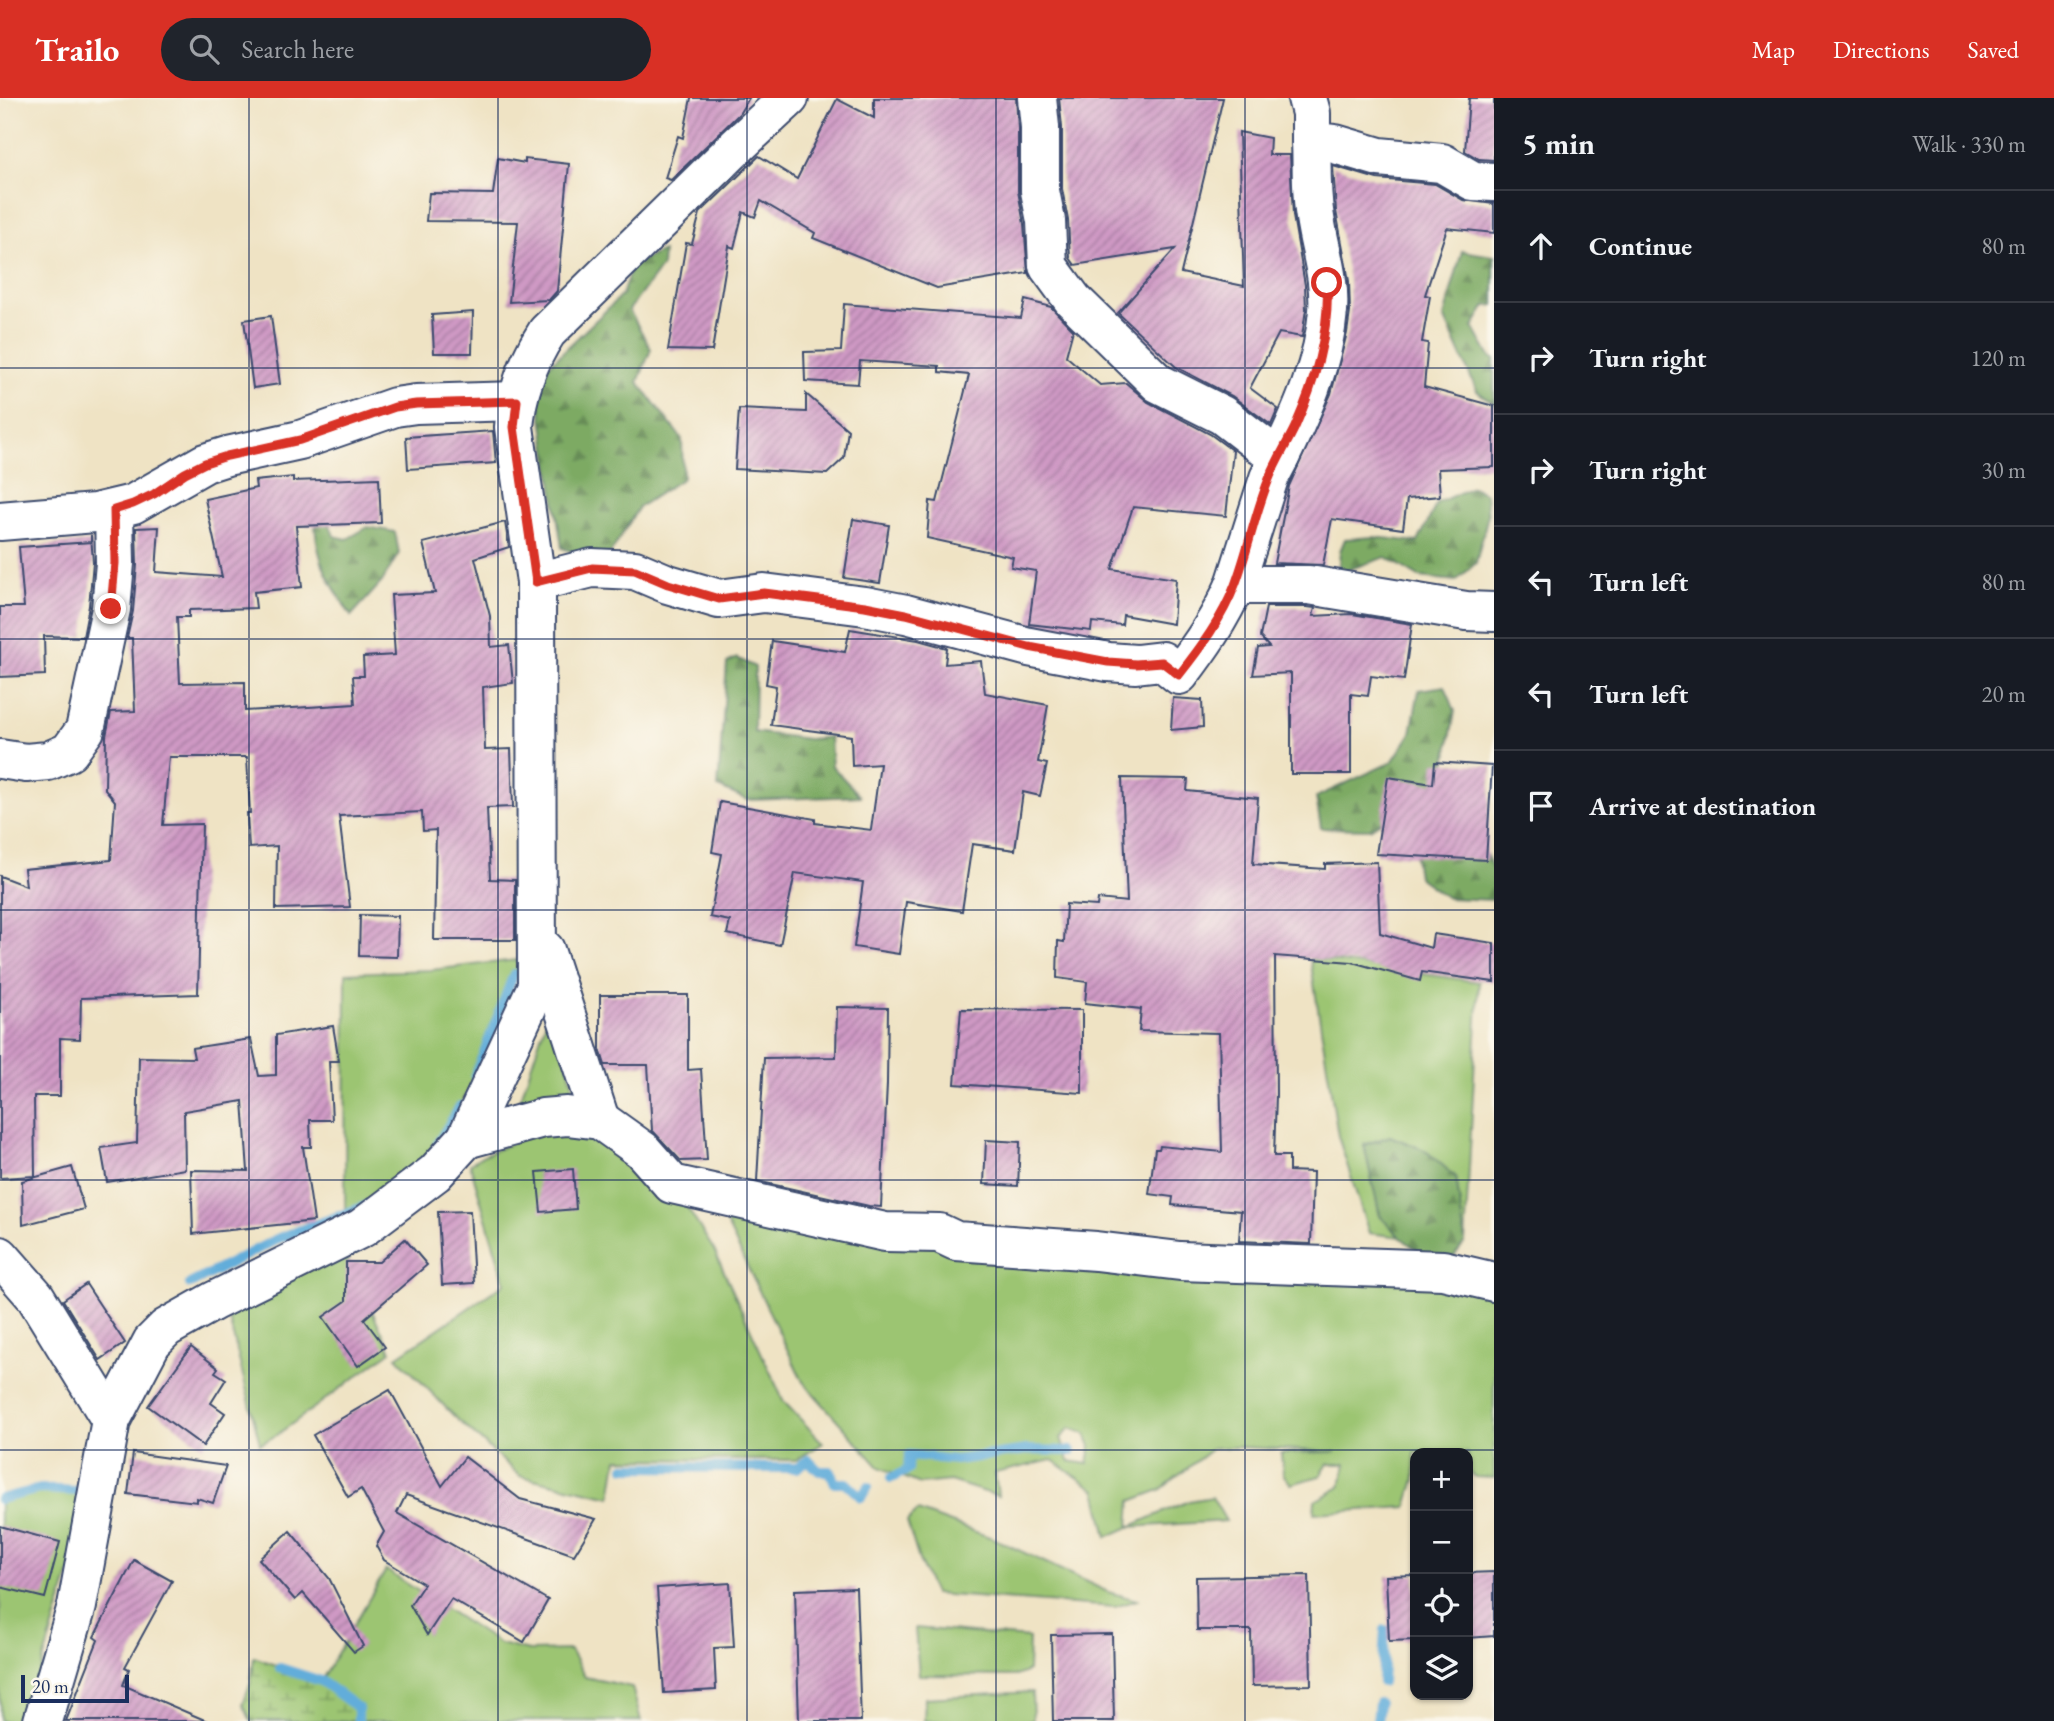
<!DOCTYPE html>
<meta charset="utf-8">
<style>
:root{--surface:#171b24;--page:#20242c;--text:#f1f3f6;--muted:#9ea1a6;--line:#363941;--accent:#d93025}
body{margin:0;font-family:"EB Garamond",serif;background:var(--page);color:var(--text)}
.controls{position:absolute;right:21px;bottom:21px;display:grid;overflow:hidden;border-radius:14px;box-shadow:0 2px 5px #0004}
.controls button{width:63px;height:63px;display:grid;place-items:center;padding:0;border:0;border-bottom:2px solid var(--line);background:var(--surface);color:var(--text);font:35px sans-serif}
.scale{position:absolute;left:21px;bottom:18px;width:108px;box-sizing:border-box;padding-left:7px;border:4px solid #1b2f5e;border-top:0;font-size:19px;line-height:24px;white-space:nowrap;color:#1b2f5e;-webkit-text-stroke:5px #fbf7ec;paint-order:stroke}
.stop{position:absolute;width:21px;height:21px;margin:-16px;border:5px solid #d93025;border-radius:50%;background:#fff}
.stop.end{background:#d93025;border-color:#fff;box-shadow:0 2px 7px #0008}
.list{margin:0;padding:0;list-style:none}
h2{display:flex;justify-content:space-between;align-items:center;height:91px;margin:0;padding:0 28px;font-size:30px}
h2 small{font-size:23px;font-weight:400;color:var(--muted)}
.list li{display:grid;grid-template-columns:46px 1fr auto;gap:21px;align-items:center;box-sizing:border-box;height:112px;padding:0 28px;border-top:2px solid var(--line)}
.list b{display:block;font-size:26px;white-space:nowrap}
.list em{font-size:23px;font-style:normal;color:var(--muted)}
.icon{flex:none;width:38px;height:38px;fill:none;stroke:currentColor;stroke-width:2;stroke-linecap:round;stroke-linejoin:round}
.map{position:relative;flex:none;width:1494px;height:1623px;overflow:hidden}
header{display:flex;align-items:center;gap:42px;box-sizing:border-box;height:98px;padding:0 35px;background:var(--accent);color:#fff}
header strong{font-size:33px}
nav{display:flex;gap:38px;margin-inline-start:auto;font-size:24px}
.search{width:490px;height:63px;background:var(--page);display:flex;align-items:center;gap:18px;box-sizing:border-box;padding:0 24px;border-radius:38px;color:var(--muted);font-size:26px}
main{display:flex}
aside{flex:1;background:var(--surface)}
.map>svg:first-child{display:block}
.green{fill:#9cc572;stroke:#5c7a68;stroke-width:2;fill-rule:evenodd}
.forest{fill:url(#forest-firs);stroke:#4c6c61;stroke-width:2}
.wetland{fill:url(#wetland-marsh);stroke:#5c7a68;stroke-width:2}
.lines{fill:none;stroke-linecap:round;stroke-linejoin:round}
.stream{stroke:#62adda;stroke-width:10}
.building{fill:url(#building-hatch)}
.minor-casing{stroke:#3b4a6d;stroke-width:42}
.minor{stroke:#fff;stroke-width:38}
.route{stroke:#d93025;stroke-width:9}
.grid{fill:none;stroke:#1b2f5e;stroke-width:2;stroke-opacity:0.55}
</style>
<header>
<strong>Trailo</strong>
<div class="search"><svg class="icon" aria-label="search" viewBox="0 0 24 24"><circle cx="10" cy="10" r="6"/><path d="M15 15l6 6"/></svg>Search here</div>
<nav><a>Map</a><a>Directions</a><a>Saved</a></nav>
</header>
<main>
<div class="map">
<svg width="1494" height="1623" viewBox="0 0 1494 1623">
<defs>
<pattern id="forest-firs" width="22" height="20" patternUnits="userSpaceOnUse" patternTransform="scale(1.75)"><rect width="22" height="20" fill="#7daa64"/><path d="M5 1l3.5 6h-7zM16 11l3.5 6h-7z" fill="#668b56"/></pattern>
<pattern id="wetland-marsh" width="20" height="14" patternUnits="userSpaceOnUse" patternTransform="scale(1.75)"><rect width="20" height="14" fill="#9cc572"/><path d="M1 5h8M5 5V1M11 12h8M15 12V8" fill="none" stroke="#7ea061"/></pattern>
<pattern id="building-hatch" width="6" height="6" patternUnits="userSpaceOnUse" patternTransform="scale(1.75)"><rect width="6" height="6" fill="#cf99c4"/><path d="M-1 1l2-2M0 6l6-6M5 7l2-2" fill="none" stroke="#a77da2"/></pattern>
</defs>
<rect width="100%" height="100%" fill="#fbf7ec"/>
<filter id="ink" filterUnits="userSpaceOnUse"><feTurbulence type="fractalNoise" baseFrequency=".0143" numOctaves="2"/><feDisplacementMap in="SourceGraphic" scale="14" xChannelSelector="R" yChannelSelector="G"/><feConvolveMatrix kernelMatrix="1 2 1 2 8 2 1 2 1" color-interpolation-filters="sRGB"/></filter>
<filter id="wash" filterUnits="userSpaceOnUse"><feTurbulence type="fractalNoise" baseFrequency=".00686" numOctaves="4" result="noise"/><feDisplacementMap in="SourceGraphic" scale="28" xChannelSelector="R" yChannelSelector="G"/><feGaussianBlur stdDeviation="1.57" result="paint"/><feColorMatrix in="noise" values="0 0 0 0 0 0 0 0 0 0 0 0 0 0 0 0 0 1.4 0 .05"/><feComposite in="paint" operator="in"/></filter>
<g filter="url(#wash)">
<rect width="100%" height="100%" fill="#efe3c4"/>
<g class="green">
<path d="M1310,860l169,24 -14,260 -9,-65 -66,-41 -26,9 16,71 20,21 -31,-4 -31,-97z"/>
<path d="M525,861l-11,15 -42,109 -21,41 -23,34 -59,47 -24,9 1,-241 85,-3z"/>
<path d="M552,904l26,104 -62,7z"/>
<path d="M535,1035l62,1 89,72 28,44 70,152 39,41 -27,17 -179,-1 -6,38 -91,-21 -65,-59 -58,-60 108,-74 -35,-119 12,-8z"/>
<path d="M722,1107l772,78v195l-19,-1 -7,-6v-18h-53v26l-8,28 -93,6 1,-12 25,-14 6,-23h-18l-8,12 -29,8 -8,-10 -2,-21 55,-1 -95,-5 -28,1 -53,42 -29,11 -2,26 60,-26 23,-4 14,24 -97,6 -22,10 -11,-47 -44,-30 -57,13 3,23 -48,-15 -30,3 -41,-17 -76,-85 -80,-166zM1070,1330l16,6 5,12 -3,18 -19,-3 -8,-23z"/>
<path d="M342,1150l49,103 -114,84 -17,9 -33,-133z"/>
<path d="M40,1391l54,3 -69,229h-25v-222z"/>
<path d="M918,1413l77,28 113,53 29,8 -22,7 -181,-13 -15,-34 -12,-39z"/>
<path d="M386,1472l114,74 29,7 41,-1 15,27 47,10 9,34h-283v-13l-37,-27z"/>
<path d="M915,1530l114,10 -1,33 -12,5 -97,-1z"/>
<path d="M1032,1594l1,29h-109l1,-23z"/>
</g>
<g class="forest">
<path d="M663,153l-1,15 -33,44 22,39 -13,33 44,57 1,39 -44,29 -29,47 -20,5 -28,-11 -23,-150 9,-32 74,-71 10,-31z"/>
<path d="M1462,153l32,5v49l-8,1 -13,21 17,30 4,2v45l-17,-13 -33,-74z"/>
<path d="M1472,389l14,7 2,21 -12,48 -20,18 -37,-4 -33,-20 -48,16 2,-22 5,-12 29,-2 44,5 19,-39z"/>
<path d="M327,419l7,19 13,3 21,-12 27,5 4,21 -17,29 -31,34c-21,-34 -32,-48 -36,-89z"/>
<path d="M737,560l18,9 -1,65 54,7 22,-2 2,29 28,30 -113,4 -29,-13 9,-124z"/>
<path d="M1445,588l10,25 -10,57 49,103 -1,29 -46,-2 -29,-21 -7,-48 -23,-12 -18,12 -49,-1 -5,-31 76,-35 19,-29 8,-43z"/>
<path d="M1390,1038l35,14 31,27 9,65 -22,28 -43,-33 -20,-21 -16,-71z"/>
</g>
<path class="wetland" d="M254,1559l67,24 37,27v13h-107l-8,-17 8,-23z"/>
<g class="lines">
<g class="stream">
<path d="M475,978l39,-102"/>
<path d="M438,1045l22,-37"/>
<path d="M190,1186l89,-46 87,-32"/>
<path d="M625,1369l172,1 11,-8 11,11h11l5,12h11l15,14 7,-10"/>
<path d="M891,1380l17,-8 1,-15 47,5 71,-10 44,1"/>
<path d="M0,1401l40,-10 36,2"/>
<path d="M280,1570l41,13 37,27v13"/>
<path d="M1382,1584l3,-52"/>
<path d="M1377,1623l2,-18"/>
</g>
</g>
<g id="blocks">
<g class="building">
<path d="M691,0h58l-10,16 -68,66 -6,-2 13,-42 5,2z"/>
<path d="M874,0h142l2,30v63l6,33 4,49 -91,15 -124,-50 2,-5 -54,-32 -6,16 -12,-5 -9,36 -5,-2 -17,105 -44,-1 18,-107 6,1 8,-31 59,-57 38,23 40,-80 37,19z"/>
<path d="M1059,0h164l-42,175 63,13 -5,-154 31,6 -1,17h21l3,61 12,69 1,24 -4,28 -23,-4 -29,55 28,21 -7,16 -39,-29 -56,-29 -58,-54 57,-64 -100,16 -5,-7 -2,-38 -6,-31v-62z"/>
<path d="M1469,0h25v62l-15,-1 -14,-8z"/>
<path d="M498,60l27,5v-4l44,5 -12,127 -8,9 -40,2 9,-80 -92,-1 3,-28 64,1z"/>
<path d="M1333,68l44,13 58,5 28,16 31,4v29l-47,-5 -22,67 5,1 -8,46 6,1 -4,44 70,19v61l-56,2 2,27 -33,3 -4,30 -71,-10 -9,46 -49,-2 15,-77 42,-92 16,-61 3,-21 -1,-31 -13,-70z"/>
<path d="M1025,202l26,7 22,23 -7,26 34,29 26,-2 22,19 62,32 23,17 -7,65 -93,-9 -21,62 64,10 -3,45 -50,-9 -1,10 -30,-3 -1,9 -62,-7 7,-53 -25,-4 2,-10 -86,-19 3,-37 7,1 32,-127 -30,-3v-6l-79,-5 -2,23 -53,-3 -1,-29 37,-1 3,-47 177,14z"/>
<path d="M473,214l-1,41h-38l-2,-38z"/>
<path d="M271,218l9,68 -27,4 -9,-68z"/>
<path d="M806,296l42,36 -4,28 -17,16 -92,-5 4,-60 67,3z"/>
<path d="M493,333l3,32 -88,6 -2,-32z"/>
<path d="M293,379v4l86,-3 2,45 -85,3 6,61 -48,5 2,16 -67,2v7h-12l3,66 65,-1v29l110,-7 -2,-28h11l-1,-19 32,-2 -4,-60 44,-2 -12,-50 82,-21 4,25 -34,11 15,58 1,31 18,-2 4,38 -30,4 2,63 26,-1 2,58 -26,1 3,71 25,1v60h-81l2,-110 -13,1 -1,-19 -83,4 11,91 -74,2 1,-63 -28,2 -2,-35h3l-3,-56h-78l-6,68 39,-1 -4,170 -117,4 -1,41 -20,-1v58h-26l1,80 -35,2v-302l26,10 -2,-17 87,-9 4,-59 -10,-12 1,-53 5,-24 24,-1 -3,-73h-5l6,-27 4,-46 -1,-37 23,-1 -3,45 66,5 -17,-78 51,-11 -1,-7z"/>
<path d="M853,421l36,6 -9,58 -36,-5z"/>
<path d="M91,437l2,27 -4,44 -6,31 -39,-1 1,39 -45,2v-70h24l-5,-60 72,-5z"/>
<path d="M1266,509h41l8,1 -2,8 39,-2 60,10 -8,56 -33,-4 -3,20 -17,-2v80h-60v-101l-38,2 5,-27 11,-1 -9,-10z"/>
<path d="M850,531l68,11 29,8 -2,16 36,-3 4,32 63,12 -10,57 9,2 -7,32 -17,-4 -8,58 -43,-6 -10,67 -56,-9 -7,52 -45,-7 9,-65 -68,-9 -15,72 -53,-11 3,-13 -20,-4 12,-63 -10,-2 8,-50 95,17v4l56,7 9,-66 -28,2 -1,-30 -80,-11 5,-39 -10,-2 6,-43 73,11z"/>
<path d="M1173,600l29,2 1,27 -32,3z"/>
<path d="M1435,664l57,4 -6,94 -110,-6 12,-77 45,7z"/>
<path d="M1122,680l66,1 -1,12 71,7 -5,66 72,5v-5l52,-2 3,71 51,15 2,-14 61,9v39l-72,-10 -2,9 -68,-19 -77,-6 1,139 -2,61h15v15l24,1 -2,72 -72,-3 2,-30 -69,-6 1,-8 -24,-3 6,-45h4l1,-3 62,6 -3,-119 -80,-2 2,-22 -56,-6 2,-21 -30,-4 1,-37 6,1 2,-38 31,2 1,-7 29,3z"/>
<path d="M360,817l38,1 -1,41 -38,-1z"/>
<path d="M600,897h88v75l13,-1 6,91 -26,1 -29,-31 -4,-65h-43l-5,-16z"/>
<path d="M837,909l51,1 -1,76 -6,123 -12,-1 -112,-25 7,-123 72,-1z"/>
<path d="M961,911l121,1v83l-127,-9z"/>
<path d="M333,928l6,35h-10l3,59h-22l1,27h-8l11,74 -121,13 -2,-64 57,1 -5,-70 -59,10 1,58 -78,13 -6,-34 36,-5 2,-86 55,1 -2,-10 59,-9 8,37 17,-1v-40z"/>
<path d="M986,1042l34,2 -2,44 -34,-2z"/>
<path d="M72,1069l12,42 -61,16 -1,-44z"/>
<path d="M573,1071l3,40 -35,3 -4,-40z"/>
<path d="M470,1113l4,72 -32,2 -4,-73z"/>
<path d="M405,1141l22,26 -63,54 21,28 -27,19 -35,-49 23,-16v-39h33z"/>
<path d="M86,1186l39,59 -25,17 -37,-60z"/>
<path d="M191,1249l27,21 -3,4 11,7 -15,24 14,10 -22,33 -55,-40z"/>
<path d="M390,1292l52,96 23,-29 55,42 76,20 -22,36 -168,-60 -9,18 151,87 -24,42 -73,-43 -24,36 -17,-30 14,-21 -40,-24 -8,-14 8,-14 -23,-43 -13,8 -35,-62z"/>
<path d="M133,1355l93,13 -13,37 -16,-5v4l-69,-8z"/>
<path d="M0,1428l60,16 -15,56 -45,-11z"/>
<path d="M290,1433l39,47 34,68 -9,6 -51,-59 -8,7 -36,-41z"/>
<path d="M134,1462l38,21 -47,86 4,2 -6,16 84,36h-141l32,-81 -4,-3z"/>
<path d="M1494,1474v64l-26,2v-65z"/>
<path d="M1309,1477l2,110 -59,1 -1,-56h-54l-1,-53z"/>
<path d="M1415,1477v65l-26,1 -3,-65z"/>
<path d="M730,1485l4,64 -20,1 2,42 -52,3 -7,-105z"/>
<path d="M856,1490l5,133h-62l-4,-131z"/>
<path d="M1112,1536l2,87h-61l-2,-86z"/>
</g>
</g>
</g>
<g filter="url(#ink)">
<use href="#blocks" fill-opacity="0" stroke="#3b4a6d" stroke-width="2"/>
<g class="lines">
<g class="minor-casing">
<g id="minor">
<path d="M1037,0l3,29v64l6,30 2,45 25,34 85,83 64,32 43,33 15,9 -11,21 -34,107"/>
<path d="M1307,0l4,15v28l24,3 44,13 63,6 31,18 21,1"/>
<path d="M1280,359c22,-45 44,-95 48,-146 3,-38 -13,-74 -15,-111 -2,-20 -1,-40 -2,-59"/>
<path d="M0,423l95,-8 38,-9 72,-41 22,-7 73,-16 95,-33 21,-3 101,-3"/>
<path d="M536,484l56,-14 43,2 33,14 51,15 45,-6 101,13 41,8 123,33 79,15 28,2 26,-3 17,14c22,-29 41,-56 56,-90h74l157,26 28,1"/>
<path d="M0,661l26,4 22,-2 21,-9 16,-22 26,-121 4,-46 -1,-53"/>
<path d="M545,852l55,170"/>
<path d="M466,1041l77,-21 24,-2 33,4 42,30 30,34 213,48 54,1 17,8 140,10 84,10 263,9 51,12"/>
<path d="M0,1158l35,40 76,124"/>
<path d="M43,1623l34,-115 34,-186 41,-78 14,-14 48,-27 148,-73 73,-55 31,-34 71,-153 -1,-404 -22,-155c3,-35 14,-66 33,-95l189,-185 53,-49"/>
</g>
</g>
<use href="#minor" class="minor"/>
</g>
</g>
<g class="lines" filter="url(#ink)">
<path class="route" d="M111,511l4,-46 -1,-53 19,-6 21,-10 31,-21 20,-10 22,-7 73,-16 95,-33 21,-3 101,-3 -3,26 22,155 56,-14 43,2 33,14 51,15 45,-6 101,13 41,8 123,33 79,15 28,2 26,-2 17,13c22,-28 43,-56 56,-90 13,-34 20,-72 34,-106 7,-18 18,-35 26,-52 20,-45 35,-95 32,-144"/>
</g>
<path class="grid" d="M249,0v1623M498,0v1623M747,0v1623M996,0v1623M1245,0v1623M0,270h1494M0,541h1494M0,812h1494M0,1082h1494M0,1352h1494"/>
</svg>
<div class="controls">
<button>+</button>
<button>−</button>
<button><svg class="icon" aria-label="locate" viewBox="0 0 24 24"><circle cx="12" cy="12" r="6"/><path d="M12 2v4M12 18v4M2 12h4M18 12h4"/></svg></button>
<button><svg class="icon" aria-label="layers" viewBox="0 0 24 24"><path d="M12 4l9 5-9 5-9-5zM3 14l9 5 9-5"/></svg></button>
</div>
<div class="scale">20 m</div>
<div class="stop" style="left:1327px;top:185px"></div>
<div class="stop end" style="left:111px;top:511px"></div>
</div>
<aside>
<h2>5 min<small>Walk · 330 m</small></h2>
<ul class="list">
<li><svg class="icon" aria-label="ahead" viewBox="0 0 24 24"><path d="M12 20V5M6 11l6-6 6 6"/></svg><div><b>Continue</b></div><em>80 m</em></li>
<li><svg class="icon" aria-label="right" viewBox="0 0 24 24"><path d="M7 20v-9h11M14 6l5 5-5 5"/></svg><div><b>Turn right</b></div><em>120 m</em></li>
<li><svg class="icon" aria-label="right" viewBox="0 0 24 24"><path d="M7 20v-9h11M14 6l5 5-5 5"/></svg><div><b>Turn right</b></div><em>30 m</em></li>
<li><svg class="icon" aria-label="left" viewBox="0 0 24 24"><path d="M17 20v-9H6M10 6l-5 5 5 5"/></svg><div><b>Turn left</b></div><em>80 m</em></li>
<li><svg class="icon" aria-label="left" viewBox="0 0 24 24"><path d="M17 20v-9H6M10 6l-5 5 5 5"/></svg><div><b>Turn left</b></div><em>20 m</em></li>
<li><svg class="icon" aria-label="arrive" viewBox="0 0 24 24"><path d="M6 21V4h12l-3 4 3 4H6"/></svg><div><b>Arrive at destination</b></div></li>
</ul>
</aside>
</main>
